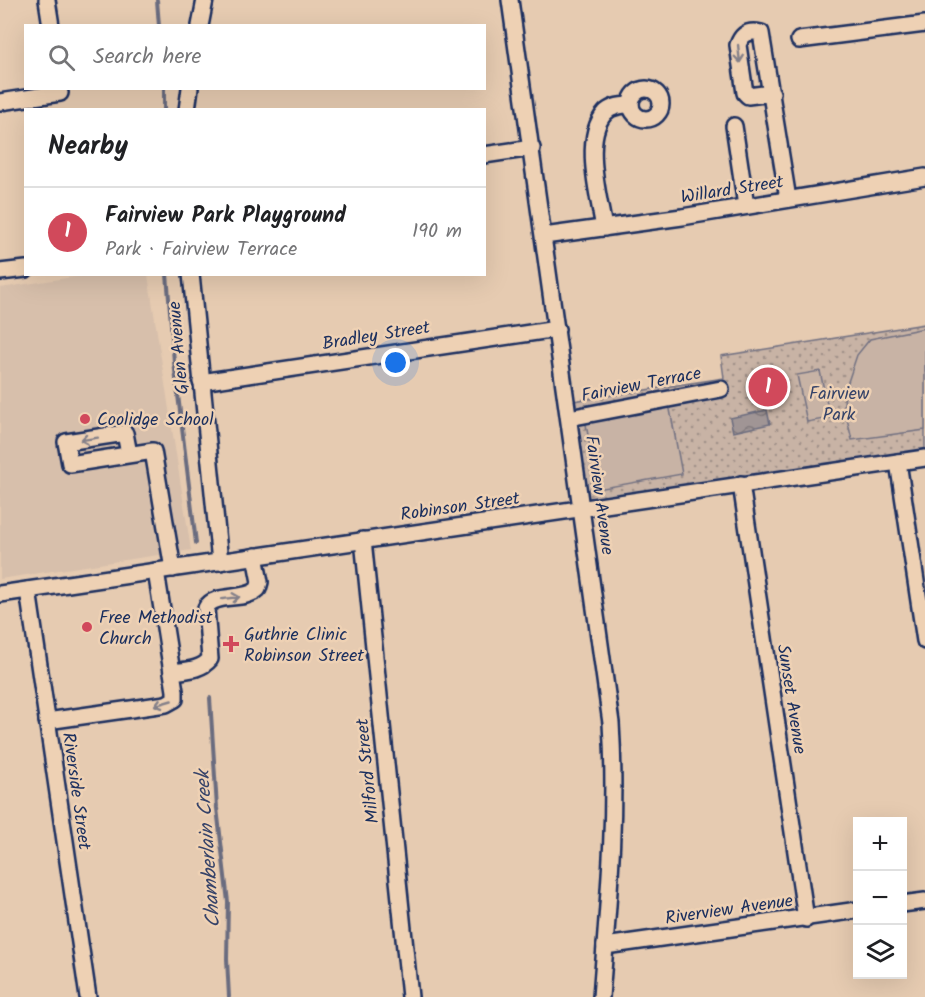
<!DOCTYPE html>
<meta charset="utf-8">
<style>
:root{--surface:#fff;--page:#f6f6f6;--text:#202124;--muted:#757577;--line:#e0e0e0;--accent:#d1495b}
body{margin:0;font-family:Kalam,sans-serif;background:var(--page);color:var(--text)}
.controls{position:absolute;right:18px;bottom:18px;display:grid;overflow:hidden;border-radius:0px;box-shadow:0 6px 24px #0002}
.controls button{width:54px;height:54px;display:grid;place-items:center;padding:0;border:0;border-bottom:2px solid var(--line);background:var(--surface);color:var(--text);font:30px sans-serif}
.you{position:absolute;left:396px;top:363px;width:21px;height:21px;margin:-15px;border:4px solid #fff;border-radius:50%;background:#1a73e8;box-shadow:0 0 0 9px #1a73e833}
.badge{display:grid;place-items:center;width:39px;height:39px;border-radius:50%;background:var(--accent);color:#fff;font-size:20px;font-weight:700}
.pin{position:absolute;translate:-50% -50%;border:3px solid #fff;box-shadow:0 2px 6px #0006}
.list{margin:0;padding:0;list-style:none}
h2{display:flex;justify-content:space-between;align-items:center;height:78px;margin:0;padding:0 24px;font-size:26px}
h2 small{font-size:20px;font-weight:400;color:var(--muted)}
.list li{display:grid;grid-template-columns:39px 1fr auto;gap:18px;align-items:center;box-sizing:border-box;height:90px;padding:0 24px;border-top:2px solid var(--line)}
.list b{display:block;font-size:22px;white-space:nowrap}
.list p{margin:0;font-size:20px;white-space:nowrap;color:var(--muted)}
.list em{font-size:20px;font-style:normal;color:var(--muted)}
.icon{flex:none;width:33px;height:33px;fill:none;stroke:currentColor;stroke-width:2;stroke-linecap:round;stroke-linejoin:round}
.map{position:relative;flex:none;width:925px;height:997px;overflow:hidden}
.search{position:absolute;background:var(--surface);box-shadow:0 6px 24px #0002;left:24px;top:24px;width:462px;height:66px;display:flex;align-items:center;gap:15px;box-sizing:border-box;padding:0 21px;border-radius:0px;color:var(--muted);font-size:22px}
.panel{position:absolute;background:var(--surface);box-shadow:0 6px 24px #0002;left:24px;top:108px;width:462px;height:168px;border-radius:0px}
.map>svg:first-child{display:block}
.built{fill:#d7bfab}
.grass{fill:url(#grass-dots);stroke:#727182;stroke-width:1.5}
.pitch{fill:#c8b3a5;stroke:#727182;stroke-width:1.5}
.water{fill:url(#water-waves);stroke:#6b6c7f;stroke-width:1.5}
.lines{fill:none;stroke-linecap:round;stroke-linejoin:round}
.stream{stroke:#6b6c7f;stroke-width:4}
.minor-casing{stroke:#1b2f5e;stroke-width:20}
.minor{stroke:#eed1b4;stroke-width:15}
.oneway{stroke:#848089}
.poi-dot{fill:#d1495b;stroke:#eed1b4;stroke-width:2}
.labels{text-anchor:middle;stroke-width:5;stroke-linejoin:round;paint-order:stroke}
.street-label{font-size:18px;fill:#1b2f5e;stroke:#eed1b4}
.park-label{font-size:18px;fill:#354369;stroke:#eed1b4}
.poi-label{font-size:18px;fill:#1b2f5e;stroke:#eed1b4;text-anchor:start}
.water-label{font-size:20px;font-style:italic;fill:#364369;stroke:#eed1b4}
</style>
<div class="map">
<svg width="925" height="997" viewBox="0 0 925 997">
<defs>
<pattern id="grass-dots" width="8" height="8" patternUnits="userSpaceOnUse" patternTransform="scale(1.5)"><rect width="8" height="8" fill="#c8b3a5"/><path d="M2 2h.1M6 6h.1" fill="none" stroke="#a2928a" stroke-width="1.8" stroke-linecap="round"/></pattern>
<pattern id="water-waves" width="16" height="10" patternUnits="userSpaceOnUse" patternTransform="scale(1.5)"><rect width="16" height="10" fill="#a09595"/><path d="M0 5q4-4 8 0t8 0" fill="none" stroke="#827a7d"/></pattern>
</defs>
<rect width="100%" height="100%" fill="#e6cbb1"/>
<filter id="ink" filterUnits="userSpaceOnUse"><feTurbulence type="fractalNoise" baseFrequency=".0167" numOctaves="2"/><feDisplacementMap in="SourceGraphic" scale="12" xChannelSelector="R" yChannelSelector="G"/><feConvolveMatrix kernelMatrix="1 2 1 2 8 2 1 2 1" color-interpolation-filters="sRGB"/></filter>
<g filter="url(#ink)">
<path class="built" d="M87,275h61l43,275 -191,29v-291z"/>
<path class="grass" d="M925,324v134l-344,50 -14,-106 157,-24 -3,-22z"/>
<g class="pitch">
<path d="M925,328v102l-73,10 -8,-34 1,-15 12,-36 13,-16z"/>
<path d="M820,371l10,47 -23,4 -10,-47z"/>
<path d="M669,404l13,70 -84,15 -13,-70z"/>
</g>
<path class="water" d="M767,410l3,14 -37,8 -3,-14z"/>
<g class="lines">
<g class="stream">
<path d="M157,0l2,26"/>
<path d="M164,88v22"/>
<path d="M167,274l7,88 22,181"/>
<path d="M210,698l7,110 11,94 -1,57 2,38"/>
</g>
<g class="minor-casing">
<g id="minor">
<path d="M47,0l4,26"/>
<path d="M510,0l101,723c6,92 -3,183 -10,274"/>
<path d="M200,26l5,-26"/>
<path d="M799,40l126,-16"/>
<circle cx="646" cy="104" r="15"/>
<path d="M772,93l-24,3 -3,-3 -7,-48c4,-11 11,-15 23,-12l27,166"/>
<path d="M0,102l60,-9"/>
<path d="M187,110l3,-22"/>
<path d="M734,126l12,80"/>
<path d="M484,155l48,-7"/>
<path d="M604,228c-5,-31 -22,-90 1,-115 6,-7 18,-8 26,-8"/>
<path d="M544,236l138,-19 243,-40"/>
<path d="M0,272l26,-3"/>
<path d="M191,274l29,288"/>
<path d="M201,382l356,-53"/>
<path d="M569,418l152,-29"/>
<path d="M129,454l-4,-21 -59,9 4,22 83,-13 20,118"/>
<path d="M898,462l27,179"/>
<path d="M741,484l65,435"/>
<path d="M363,540l47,457"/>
<path d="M28,590l60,407"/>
<path d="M0,594l925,-136"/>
<path d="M172,672c15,-2 29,-2 38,-13l-4,-51c8,-16 38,-6 52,-19l2,-7 -5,-26"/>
<path d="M47,721l119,-17 9,-5v-8l-19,-120"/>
<path d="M902,904l23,-3"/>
<path d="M605,946l253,-36"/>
</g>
</g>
<use href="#minor" class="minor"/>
</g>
<defs><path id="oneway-shaft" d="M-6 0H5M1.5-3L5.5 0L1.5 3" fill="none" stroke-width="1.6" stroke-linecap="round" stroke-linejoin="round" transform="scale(1.5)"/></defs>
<g class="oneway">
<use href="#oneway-shaft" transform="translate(739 54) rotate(84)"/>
<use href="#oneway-shaft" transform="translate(89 439) rotate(171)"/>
<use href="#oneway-shaft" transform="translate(231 598) rotate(-7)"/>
<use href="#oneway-shaft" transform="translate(163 703) rotate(164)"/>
</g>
</g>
<g class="poi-dot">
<circle cx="85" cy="419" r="6"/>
<circle cx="87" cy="627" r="6"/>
<path d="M228 635h6v6h6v6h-6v6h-6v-6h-6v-6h6z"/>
</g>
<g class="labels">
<g class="street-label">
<text transform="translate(732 189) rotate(-9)" y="6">Willard Street</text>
<text transform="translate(376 335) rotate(-9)" y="6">Bradley Street</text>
<text transform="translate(178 348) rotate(-95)" y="6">Glen Avenue</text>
<text transform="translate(641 384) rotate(-11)" y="6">Fairview Terrace</text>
<text transform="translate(600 495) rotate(82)" y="6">Fairview Avenue</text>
<text transform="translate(460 506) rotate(-8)" y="6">Robinson Street</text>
<text transform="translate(792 699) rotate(81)" y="6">Sunset Avenue</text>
<text transform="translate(367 771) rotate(-96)" y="6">Milford Street</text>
<text transform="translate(77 791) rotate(82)" y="6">Riverside Street</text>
<text transform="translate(729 909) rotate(-8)" y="6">Riverview Avenue</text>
</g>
<g class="park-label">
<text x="839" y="399">Fairview<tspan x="839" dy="21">Park</tspan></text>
</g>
<g class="poi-label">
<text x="97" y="425">Coolidge School</text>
<text x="99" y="623">Free Methodist<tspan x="99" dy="21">Church</tspan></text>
<text x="244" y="640">Guthrie Clinic<tspan x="244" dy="21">Robinson Street</tspan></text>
</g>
<g class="water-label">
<text transform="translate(207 849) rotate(-94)" y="7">Chamberlain Creek</text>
</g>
</g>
</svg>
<div class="controls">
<button>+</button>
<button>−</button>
<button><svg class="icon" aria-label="layers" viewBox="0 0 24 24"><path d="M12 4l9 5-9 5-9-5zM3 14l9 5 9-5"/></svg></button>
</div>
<div class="you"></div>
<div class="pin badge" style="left:768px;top:387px">1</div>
<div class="search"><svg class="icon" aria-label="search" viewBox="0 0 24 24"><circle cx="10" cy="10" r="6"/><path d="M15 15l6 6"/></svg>Search here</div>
<section class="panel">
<h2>Nearby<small></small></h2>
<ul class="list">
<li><span class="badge">1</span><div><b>Fairview Park Playground</b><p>Park · Fairview Terrace</p></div><em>190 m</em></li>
</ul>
</section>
</div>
